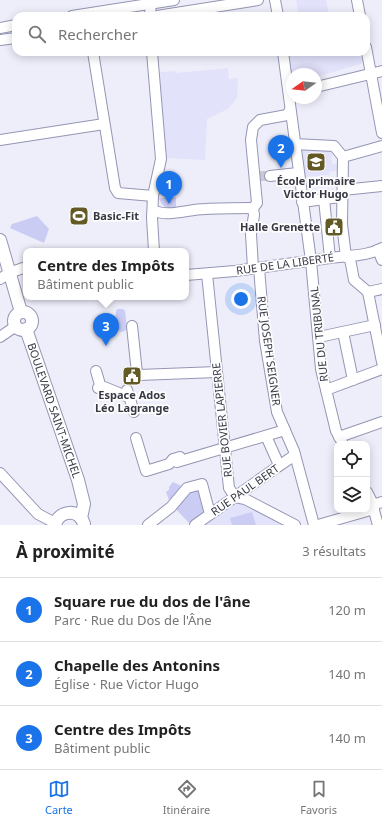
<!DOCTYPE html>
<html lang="fr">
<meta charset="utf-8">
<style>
:root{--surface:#fff;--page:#f2f2f2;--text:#222;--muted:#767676;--line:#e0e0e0;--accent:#1a73e8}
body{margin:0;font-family:"Noto Sans",sans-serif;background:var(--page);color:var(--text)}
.controls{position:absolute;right:12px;bottom:12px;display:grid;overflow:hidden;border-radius:8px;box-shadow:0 2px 10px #0003}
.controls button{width:36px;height:36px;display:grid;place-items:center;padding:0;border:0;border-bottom:1px solid var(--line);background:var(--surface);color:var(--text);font:20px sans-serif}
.compass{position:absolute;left:286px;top:68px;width:36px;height:36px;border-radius:50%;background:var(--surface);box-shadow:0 2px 10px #0003;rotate:256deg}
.you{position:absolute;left:241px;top:299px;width:14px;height:14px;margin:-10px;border:3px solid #fff;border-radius:50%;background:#1a73e8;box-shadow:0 0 0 6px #1a73e833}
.badge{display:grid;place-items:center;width:26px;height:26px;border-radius:50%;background:var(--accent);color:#fff;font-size:13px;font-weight:700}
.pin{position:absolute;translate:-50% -33px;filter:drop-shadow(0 1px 2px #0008)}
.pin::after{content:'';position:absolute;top:21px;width:14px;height:12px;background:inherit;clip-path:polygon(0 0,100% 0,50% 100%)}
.popup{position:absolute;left:23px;top:248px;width:166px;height:52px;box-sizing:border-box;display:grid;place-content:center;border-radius:8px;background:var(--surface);filter:drop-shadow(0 1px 3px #0005);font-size:13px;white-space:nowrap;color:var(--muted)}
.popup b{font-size:15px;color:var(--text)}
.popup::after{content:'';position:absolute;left:50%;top:100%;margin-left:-8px;border:8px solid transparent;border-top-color:var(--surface)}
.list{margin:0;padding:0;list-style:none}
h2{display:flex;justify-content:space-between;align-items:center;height:52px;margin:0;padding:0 16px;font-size:17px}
h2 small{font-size:13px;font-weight:400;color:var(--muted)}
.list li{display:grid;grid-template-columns:26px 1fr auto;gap:12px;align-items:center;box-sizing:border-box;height:64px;padding:0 16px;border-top:1px solid var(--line)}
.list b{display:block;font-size:15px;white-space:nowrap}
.list p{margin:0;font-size:13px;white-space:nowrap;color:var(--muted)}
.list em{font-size:13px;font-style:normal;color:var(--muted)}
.icon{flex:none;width:22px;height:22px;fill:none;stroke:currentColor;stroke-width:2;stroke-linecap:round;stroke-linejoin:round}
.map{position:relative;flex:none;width:382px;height:525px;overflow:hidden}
.search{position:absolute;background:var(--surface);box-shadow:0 2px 10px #0003;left:12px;right:12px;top:12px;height:44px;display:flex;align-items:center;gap:10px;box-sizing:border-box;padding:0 14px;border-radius:12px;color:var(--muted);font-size:15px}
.sheet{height:244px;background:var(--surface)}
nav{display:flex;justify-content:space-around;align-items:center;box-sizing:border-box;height:56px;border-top:1px solid var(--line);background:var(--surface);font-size:11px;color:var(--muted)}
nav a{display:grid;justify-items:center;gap:2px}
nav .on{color:var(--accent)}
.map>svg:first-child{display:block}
.built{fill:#e2e3fb}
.green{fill:#cbccf4}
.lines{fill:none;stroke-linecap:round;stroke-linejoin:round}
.minor-tunnel{stroke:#c9cad6;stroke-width:10;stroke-dasharray:10 5;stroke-linecap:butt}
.minor-casing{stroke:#9495b3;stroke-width:12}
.major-casing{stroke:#9495b3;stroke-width:14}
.minor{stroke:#fff;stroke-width:10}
.major{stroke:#fff;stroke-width:12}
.labels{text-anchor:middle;stroke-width:3.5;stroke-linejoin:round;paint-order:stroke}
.poi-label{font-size:11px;font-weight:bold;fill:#373844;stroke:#fdfdfd}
.street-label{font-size:11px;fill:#373844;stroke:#fdfdfd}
</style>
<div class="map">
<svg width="382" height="525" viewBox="0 0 382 525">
<rect width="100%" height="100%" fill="#eeeefb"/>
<g class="built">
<path d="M296,0h30l3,16h-30z"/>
<path d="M287,52h78l1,5 -5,7 -45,13v-3h-24v10z"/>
<path d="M228,68l1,11 9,-1 -1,20 -9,11 -21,10 -2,41 -40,-2 -5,-86 16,-1v2z"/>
<path d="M299,148h32l1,16h5v7l-8,1v3l-27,2z"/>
<path d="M237,502l45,23h-78z"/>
</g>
<g class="green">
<path d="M176,197v12c-9,-1 -14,-1 -17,-11z"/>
<path d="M37,216l12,13 -5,14 -34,-15 2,-4z"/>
<path d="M117,309h6l2,2 2,17 -2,3 -5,1c-4,-4 -6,-17 -3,-23z"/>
<path d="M173,482l11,5h11l7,4 4,20 -17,12 -19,-20 -4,-11 3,-2v-3z"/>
<path d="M252,512l4,13h-24l-2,-7z"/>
</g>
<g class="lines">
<path class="minor-tunnel" d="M258,176h12"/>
<g class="minor-casing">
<g id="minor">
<path d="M275,0l3,16"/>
<path d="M357,0l3,16"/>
<path d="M72,16l102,-16"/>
<path d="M150,16l1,-16"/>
<path d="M157,16l101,-16"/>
<path d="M0,28l16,-3"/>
<path d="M0,40l16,-2"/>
<path d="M366,47l16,86"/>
<path d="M93,52l22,136 3,5 35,3"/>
<path d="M152,52l9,107 -8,37 -1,22 2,33"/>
<path d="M283,52l28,209 10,108 15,62 7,13"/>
<path d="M316,87l66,-16"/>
<path d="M0,140l104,-16"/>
<path d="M294,144l40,2 9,11"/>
<path d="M343,157l-1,67 4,33 4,2 4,21 14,12"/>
<path d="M343,157l39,-11"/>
<path d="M270,176l28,-3"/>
<path d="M343,190l39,-4"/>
<path d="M324,199l6,59"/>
<path d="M302,202l38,-5 2,-2"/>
<path d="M153,210c15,8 35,-1 52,-1 16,-1 32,-1 48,-1"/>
<path d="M378,250l4,10"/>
<path d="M253,268l-2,-34 3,-19 -1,-7 4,-5 -6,-63 2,-13 7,-7 27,-5 3,-5"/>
<path d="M259,268l6,73 12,71 17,39 20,74"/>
<path d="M207,274l22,214 6,9 10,2 50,26"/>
<path d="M186,275l49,-4 95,-13c17,-3 36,-1 52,-10"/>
<path d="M0,279l9,-6 17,-6"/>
<path d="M382,289l-14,3 14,70"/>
<path d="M132,326l5,47 2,2 78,-3"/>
<path d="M343,332l10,48"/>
<path d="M0,337l16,-11"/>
<path d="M319,337l56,-12"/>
<path d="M96,371l5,17"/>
<path d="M98,388l6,-1 22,9 1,-6 7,22"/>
<path d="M326,390l56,-21"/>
<path d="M266,436l13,29"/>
<path d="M339,437l43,-15"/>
<path d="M136,438l10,33 23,-7 4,-5 7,-2"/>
<path d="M177,462l108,-32"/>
<path d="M0,473l38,41 17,9"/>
<path d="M367,492l4,8 7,25"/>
<path d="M372,505l10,-3"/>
<path d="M148,525l23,-18 16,-19 15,-4 8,30"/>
<path d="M195,525l78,-55 22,-15"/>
<path d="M318,525l56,-16"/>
</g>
</g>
<g class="major-casing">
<g id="major">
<path d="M0,240l21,72"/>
<circle cx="23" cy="321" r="9"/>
<path id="s1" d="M26,329l52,151 6,24 -3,14"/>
<path d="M55,525c4,-15 24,-17 29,-1"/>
</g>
</g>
<use href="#minor" class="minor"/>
<use href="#major" class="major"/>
</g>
<defs>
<g id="school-square" transform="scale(1)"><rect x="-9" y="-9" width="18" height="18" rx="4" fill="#625925" stroke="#fdfdfd"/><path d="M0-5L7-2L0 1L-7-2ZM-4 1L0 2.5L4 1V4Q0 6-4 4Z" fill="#fff"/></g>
<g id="stadium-square" transform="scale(1)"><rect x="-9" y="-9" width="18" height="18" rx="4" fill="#625925" stroke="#fdfdfd"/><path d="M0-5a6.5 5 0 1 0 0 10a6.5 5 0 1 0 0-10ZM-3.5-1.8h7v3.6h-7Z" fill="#fff"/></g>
<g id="civic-square" transform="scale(1)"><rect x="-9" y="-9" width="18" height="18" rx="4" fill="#625925" stroke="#fdfdfd"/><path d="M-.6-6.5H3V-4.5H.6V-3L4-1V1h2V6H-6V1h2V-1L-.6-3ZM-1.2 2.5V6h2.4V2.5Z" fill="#fff"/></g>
</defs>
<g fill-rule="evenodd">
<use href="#school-square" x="316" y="162"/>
<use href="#stadium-square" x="79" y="216"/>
<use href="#civic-square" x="334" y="227"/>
<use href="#civic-square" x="132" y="376"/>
</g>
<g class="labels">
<g class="poi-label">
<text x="316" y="185">École primaire<tspan x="316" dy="13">Victor Hugo</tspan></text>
<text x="93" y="220" text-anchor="start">Basic-Fit</text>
<text x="320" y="231" text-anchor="end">Halle Grenette</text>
<text x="132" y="399">Espace Ados<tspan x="132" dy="13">Léo Lagrange</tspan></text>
</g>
<g class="street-label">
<text transform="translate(285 264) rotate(-8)" y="4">RUE DE LA LIBERTÉ</text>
<text transform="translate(319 334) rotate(-96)" y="4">RUE DU TRIBUNAL</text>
<text transform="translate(269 351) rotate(82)" y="4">RUE JOSEPH SEIGNER</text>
<text dy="4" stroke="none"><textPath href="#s1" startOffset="86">BOULEVARD SAINT-MICHEL</textPath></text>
<text transform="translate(222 420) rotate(-96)" y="4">RUE BOVIER LAPIERRE</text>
<text transform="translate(245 490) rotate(-35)" y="4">RUE PAUL BERT</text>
</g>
</g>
</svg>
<div class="controls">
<button><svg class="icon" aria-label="locate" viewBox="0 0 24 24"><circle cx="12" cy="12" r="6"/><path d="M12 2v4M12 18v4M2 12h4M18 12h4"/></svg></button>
<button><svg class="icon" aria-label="layers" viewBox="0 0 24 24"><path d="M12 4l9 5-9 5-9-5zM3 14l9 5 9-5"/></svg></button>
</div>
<svg class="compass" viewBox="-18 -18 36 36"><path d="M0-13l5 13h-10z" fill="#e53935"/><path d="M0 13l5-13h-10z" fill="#767676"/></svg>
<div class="you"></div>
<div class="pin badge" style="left:169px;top:204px">1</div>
<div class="pin badge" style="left:281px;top:168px">2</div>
<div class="pin badge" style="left:106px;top:346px">3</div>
<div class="popup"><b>Centre des Impôts</b>Bâtiment public</div>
<div class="search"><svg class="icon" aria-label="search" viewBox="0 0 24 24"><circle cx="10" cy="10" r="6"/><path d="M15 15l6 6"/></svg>Rechercher</div>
</div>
<section class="sheet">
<h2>À proximité<small>3 résultats</small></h2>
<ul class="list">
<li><span class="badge">1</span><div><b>Square rue du dos de l'âne</b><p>Parc · Rue du Dos de l'Âne</p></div><em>120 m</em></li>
<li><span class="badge">2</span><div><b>Chapelle des Antonins</b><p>Église · Rue Victor Hugo</p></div><em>140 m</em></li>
<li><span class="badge">3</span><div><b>Centre des Impôts</b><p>Bâtiment public</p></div><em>140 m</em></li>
</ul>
</section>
<nav>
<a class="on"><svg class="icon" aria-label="map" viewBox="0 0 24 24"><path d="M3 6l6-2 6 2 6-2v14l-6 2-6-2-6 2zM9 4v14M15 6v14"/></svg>Carte</a>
<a><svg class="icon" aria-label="directions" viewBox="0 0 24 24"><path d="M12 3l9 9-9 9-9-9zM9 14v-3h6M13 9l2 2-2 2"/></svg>Itinéraire</a>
<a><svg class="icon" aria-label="saved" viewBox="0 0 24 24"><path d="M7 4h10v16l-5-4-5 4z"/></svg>Favoris</a>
</nav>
